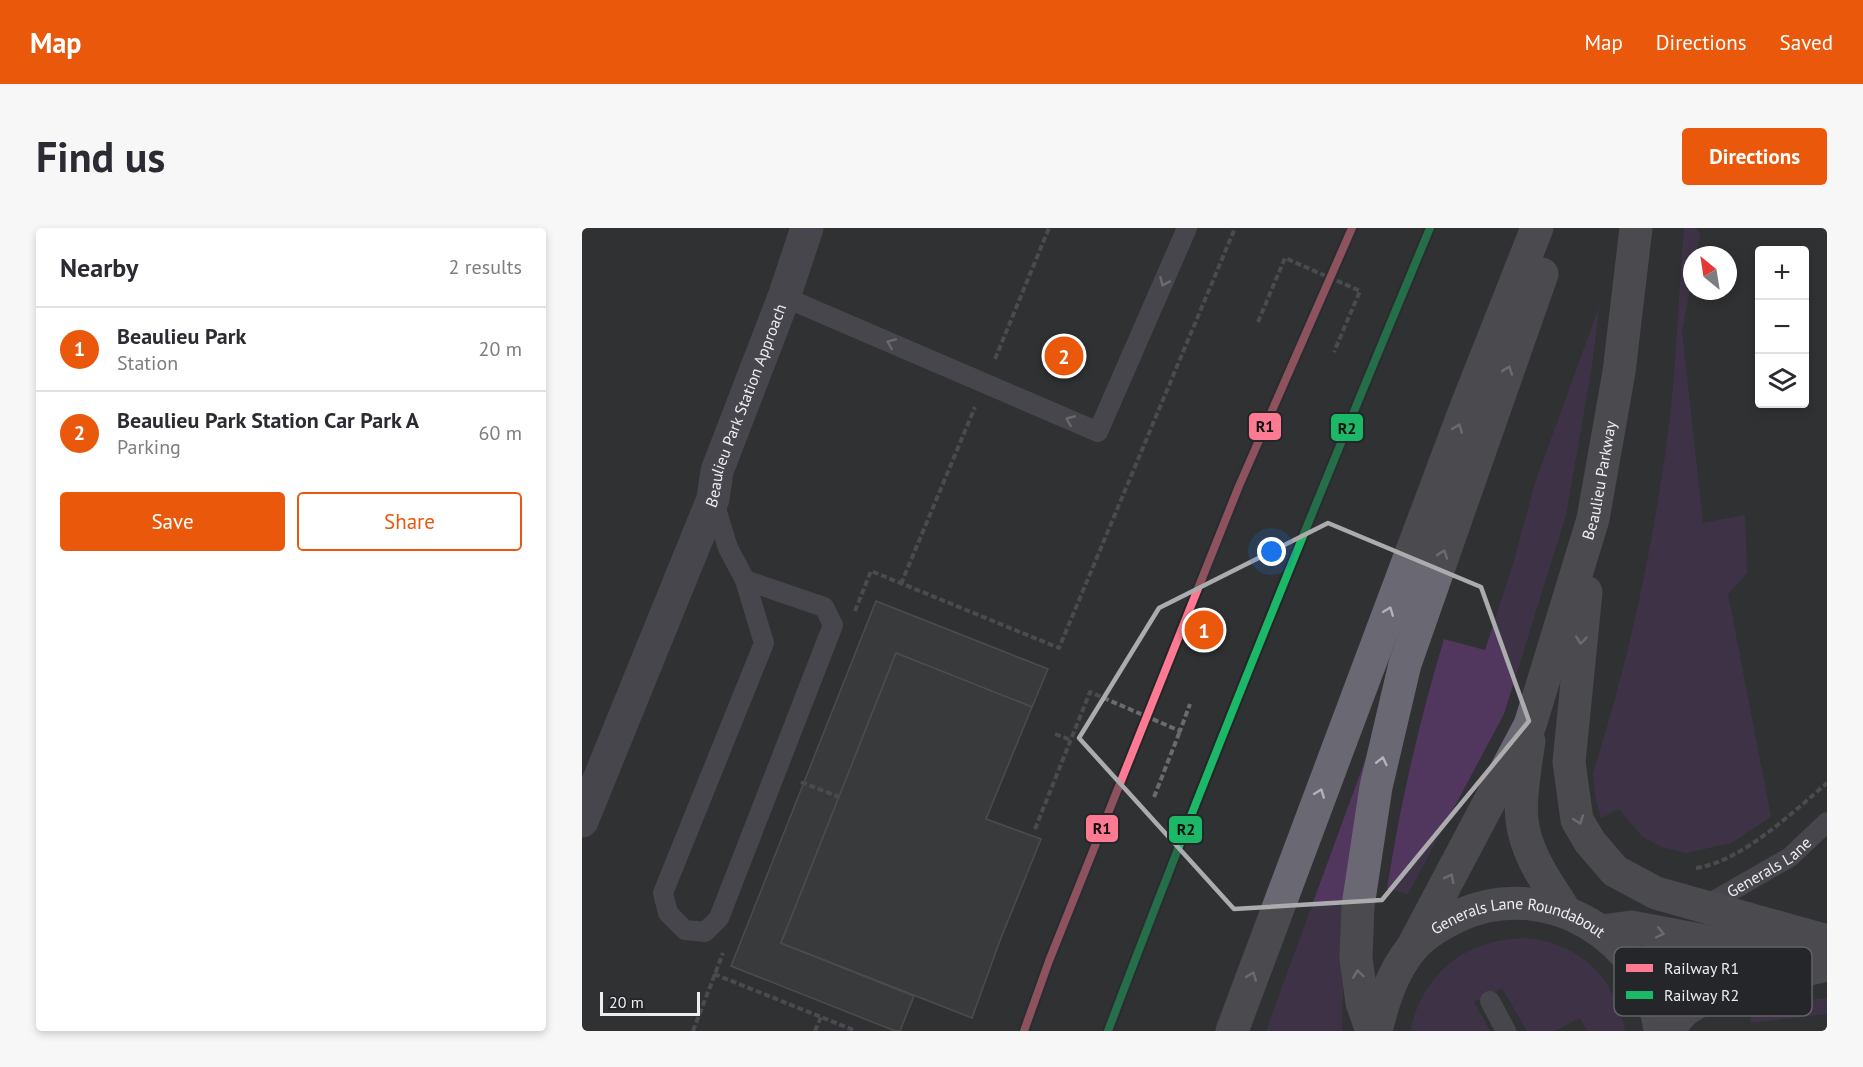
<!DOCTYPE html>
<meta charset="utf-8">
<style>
:root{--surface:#fff;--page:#f7f7f7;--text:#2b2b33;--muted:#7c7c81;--line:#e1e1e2;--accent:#ea580c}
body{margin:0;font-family:"PT Sans",sans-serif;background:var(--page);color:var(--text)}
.controls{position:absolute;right:18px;top:18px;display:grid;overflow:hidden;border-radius:6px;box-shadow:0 3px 9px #0003}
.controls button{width:54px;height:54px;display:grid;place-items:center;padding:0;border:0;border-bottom:2px solid var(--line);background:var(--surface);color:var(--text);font:30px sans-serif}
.compass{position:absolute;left:1101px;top:18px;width:54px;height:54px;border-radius:50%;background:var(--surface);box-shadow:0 3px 9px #0003;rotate:330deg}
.scale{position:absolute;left:18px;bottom:15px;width:100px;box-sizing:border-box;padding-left:6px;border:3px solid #eeeef1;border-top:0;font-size:16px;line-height:21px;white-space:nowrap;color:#eeeef1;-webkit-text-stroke:4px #25262a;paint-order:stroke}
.you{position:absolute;left:690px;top:324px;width:21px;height:21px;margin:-15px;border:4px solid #fff;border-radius:50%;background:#1a73e8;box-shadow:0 0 0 9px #1a73e833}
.badge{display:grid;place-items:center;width:39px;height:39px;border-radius:50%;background:var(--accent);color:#fff;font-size:20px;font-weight:700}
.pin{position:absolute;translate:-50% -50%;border:3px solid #fff;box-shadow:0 2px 6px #0006}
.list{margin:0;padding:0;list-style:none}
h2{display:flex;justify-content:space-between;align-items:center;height:78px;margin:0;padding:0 24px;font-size:26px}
h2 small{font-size:20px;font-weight:400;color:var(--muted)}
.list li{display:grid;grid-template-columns:39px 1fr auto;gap:18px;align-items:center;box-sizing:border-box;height:84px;padding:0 24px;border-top:2px solid var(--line)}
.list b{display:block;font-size:22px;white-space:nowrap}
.list p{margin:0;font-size:20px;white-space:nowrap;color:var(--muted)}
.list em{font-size:20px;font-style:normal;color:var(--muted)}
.actions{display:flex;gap:12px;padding:18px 24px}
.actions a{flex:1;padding:14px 0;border:2px solid var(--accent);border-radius:6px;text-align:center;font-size:21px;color:var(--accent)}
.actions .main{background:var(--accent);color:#fff}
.icon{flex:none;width:33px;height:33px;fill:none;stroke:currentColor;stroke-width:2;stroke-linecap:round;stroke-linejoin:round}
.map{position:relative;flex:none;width:1245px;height:803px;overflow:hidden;border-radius:6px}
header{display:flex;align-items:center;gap:36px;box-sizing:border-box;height:84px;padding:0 30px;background:var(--accent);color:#fff}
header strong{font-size:28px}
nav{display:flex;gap:33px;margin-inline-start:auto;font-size:21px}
.intro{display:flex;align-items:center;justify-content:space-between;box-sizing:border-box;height:144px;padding:0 36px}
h1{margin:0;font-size:42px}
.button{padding:15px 27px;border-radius:6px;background:var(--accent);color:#fff;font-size:21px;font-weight:700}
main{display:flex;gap:36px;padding:0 36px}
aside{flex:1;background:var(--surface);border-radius:6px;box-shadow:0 3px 9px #0003}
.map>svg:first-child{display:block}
.green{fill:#51365e}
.building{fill:#454648;stroke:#6b6c6d;stroke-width:1.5}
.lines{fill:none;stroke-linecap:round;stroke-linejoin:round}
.path{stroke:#6b6a6f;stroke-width:4;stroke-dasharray:6 3;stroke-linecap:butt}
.service{stroke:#63616a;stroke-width:20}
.minor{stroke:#63616a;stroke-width:33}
.trunk{stroke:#6a6872;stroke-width:33}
.rail{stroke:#69686e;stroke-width:4.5;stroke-dasharray:9 4.5;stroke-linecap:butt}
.rail-1-casing{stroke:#25262a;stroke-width:12}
.rail-2-casing{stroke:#25262a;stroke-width:12}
.rail-1{stroke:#fe7a93;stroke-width:8}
.rail-2{stroke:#1ab867;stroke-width:8}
.oneway{stroke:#afafb4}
.oneway2{stroke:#b3b2b8}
.marked{fill:none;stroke:#acacae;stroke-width:4.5;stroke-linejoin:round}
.labels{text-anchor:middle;stroke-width:4.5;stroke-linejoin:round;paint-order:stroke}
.street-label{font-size:16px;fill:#eeeef1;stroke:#25262a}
.key{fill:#25262a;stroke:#616266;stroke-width:1.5}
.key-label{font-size:16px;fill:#eeeef1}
.line-badge{stroke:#25262a;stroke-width:2}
.pale-badge-label{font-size:16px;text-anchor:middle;font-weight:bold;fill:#111}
</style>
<header>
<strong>Map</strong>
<nav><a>Map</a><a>Directions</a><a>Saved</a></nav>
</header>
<div class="intro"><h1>Find us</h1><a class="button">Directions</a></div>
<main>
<aside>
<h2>Nearby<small>2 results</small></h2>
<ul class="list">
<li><span class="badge">1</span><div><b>Beaulieu Park</b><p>Station</p></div><em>20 m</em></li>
<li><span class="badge">2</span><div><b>Beaulieu Park Station Car Park A</b><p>Parking</p></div><em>60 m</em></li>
</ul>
<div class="actions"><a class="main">Save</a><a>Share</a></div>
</aside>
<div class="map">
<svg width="1245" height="803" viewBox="0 0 1245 803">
<rect width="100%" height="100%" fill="#303133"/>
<g class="green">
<path d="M1102,0h11l5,6 -4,21h-4v23l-10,53 21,192 42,-8 2,58 -19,21 43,223 -40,26 -45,10 -24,-6 -19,-10 -24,-28 -18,9 -6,-22 -2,-23c37,-115 62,-235 77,-355 7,-63 9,-127 14,-190z"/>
<path d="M1017,79l-7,59 -26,149 -62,199 -96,180 -21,-5c13,-85 32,-167 57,-250l41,11 28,-86 22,-81z"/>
<path d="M785,527l4,3 -26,152 -3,121h-76z"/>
<path d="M943,710c55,5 90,39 100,93h-38l-7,-13 -25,13h-28l-25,-43 -28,14 16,29h-80c14,-59 54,-91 115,-93z"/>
<path d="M1245,770v16l-76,9 -2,-17z"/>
</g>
<g class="building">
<path d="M294,373l172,68 -16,38 -136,-54 -115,290 133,53 -14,35h-5l-164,-65z"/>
<path d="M314,425l136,54 -46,112 55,20 -42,104 -27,75 -191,-75z"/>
</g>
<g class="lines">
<g class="path">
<path d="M676,94l27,-64 75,33 -26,61"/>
<path d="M413,131l54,-131"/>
<path d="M319,356l74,-177"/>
<path d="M273,383l16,-40 188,77 176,-420"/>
<path d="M473,506l16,6"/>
<path d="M219,554l38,15"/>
<path d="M572,569l26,-66"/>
<path d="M453,601l55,-137 90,39 10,-27"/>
<path d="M1114,640c45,-6 97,-56 131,-85"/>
<path d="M132,746l142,57"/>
<path d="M111,803l30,-78"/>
<path d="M233,803l6,-14"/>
</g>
<g class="service">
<path d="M202,69l314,135 89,-204"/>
<path d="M131,271l15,49 17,32"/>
<path d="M163,352l79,27 9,18 -114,293 -14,14 -20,-2 -17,-17 -5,-20 101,-250z"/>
<path id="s1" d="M1123,678l85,-49 37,-35"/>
<path d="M908,773l16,30"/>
</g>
<path class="minor" id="s2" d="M0,593l131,-322 4,-28 67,-174 23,-69"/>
<g class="trunk">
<path d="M1004,364l-17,170 8,58 13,22 25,29 41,22 171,48"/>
<path d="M947,513c-3,21 -10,59 -7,79 4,35 25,62 43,91"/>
<path d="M1020,703l29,-4 85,16 83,2"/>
<path id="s3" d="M830,720l118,-223 63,-206 26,-147 17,-144"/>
<path d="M650,803l231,-616 74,-187"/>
<path d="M790,803l-10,-28 -6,-45 2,-52 18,-119 29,-123 137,-390"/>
<path id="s4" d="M794,803c7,-29 16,-59 36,-83 12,-15 31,-25 48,-33 87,-39 189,23 200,116"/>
<path d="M1085,803c6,-7 11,-15 18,-21 40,-28 95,-34 142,-45"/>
</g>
<path class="rail" d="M442,803l25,-70 190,-475 113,-258"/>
<g class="rail-1-casing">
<path id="rail-1" d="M442,803l25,-70 190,-475 113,-258"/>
</g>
<g class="rail-2-casing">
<path id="rail-2" d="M526,803c102,-270 211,-537 322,-803"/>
</g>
<use href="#rail-1" class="rail-1"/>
<use href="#rail-2" class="rail-2"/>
</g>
<defs><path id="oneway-chevron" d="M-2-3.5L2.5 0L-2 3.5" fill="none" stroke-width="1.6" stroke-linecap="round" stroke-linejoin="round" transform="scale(1.5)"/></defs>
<g class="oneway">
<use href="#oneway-chevron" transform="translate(582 54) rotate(114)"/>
<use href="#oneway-chevron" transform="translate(309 115) rotate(-157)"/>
<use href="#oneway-chevron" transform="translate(488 192) rotate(-157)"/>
</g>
<g class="oneway2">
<use href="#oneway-chevron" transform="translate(926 142) rotate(-71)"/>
<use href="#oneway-chevron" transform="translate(876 200) rotate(-69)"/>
<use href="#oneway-chevron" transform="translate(861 326) rotate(-71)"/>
<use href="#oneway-chevron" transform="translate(807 383) rotate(-69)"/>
<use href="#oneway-chevron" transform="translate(999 412) rotate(96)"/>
<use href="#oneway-chevron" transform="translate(800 533) rotate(-77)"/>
<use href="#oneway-chevron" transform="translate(738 565) rotate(-69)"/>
<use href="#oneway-chevron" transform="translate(997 592) rotate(70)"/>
<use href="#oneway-chevron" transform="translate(868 650) rotate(-62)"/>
<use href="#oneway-chevron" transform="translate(1078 705) rotate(12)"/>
<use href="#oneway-chevron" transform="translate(776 746) rotate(-98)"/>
<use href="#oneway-chevron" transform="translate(670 748) rotate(-70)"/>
</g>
<path d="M0 0H1245V803H0ZM746,295l153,64 48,134 -147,179 -148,9 -155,-171 80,-130z" fill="#303133" fill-opacity=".55" fill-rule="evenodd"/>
<path class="marked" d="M746,295l153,64 48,134 -147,179 -148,9 -155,-171 80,-130z"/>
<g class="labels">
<g class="street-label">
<text dy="6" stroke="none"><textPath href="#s2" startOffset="447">Beaulieu Park Station Approach</textPath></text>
<text dy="6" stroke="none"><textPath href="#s3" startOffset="507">Beaulieu Parkway</textPath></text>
<text dy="6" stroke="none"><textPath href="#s1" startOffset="75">Generals Lane</textPath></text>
<text dy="6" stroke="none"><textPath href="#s4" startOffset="210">Generals Lane Roundabout</textPath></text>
</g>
</g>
<rect x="1032" y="719" width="198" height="69" rx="9" class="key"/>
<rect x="1044" y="736" width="27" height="8" fill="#fe7a93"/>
<rect x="1044" y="763" width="27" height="8" fill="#1ab867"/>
<g class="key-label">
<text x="1082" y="746">Railway R1</text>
<text x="1082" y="773">Railway R2</text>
</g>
<g class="line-badge">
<rect x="666" y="184" width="34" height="29" rx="6" fill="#fe7a93"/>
<rect x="748" y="185" width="34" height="29" rx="6" fill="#1ab867"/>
<rect x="503" y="586" width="34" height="29" rx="6" fill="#fe7a93"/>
<rect x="586" y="587" width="35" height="29" rx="6" fill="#1ab867"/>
</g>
<g class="pale-badge-label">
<text x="683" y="204">R1</text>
<text x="765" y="206">R2</text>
<text x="520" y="606">R1</text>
<text x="604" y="607">R2</text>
</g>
</svg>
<div class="controls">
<button>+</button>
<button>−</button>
<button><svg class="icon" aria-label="layers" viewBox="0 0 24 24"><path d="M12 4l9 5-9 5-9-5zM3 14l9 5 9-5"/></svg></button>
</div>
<svg class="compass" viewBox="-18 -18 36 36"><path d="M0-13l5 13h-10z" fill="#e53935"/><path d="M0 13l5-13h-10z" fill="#7c7c81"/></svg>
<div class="scale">20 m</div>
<div class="you"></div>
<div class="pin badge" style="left:622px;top:402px">1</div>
<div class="pin badge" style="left:482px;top:128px">2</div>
</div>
</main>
